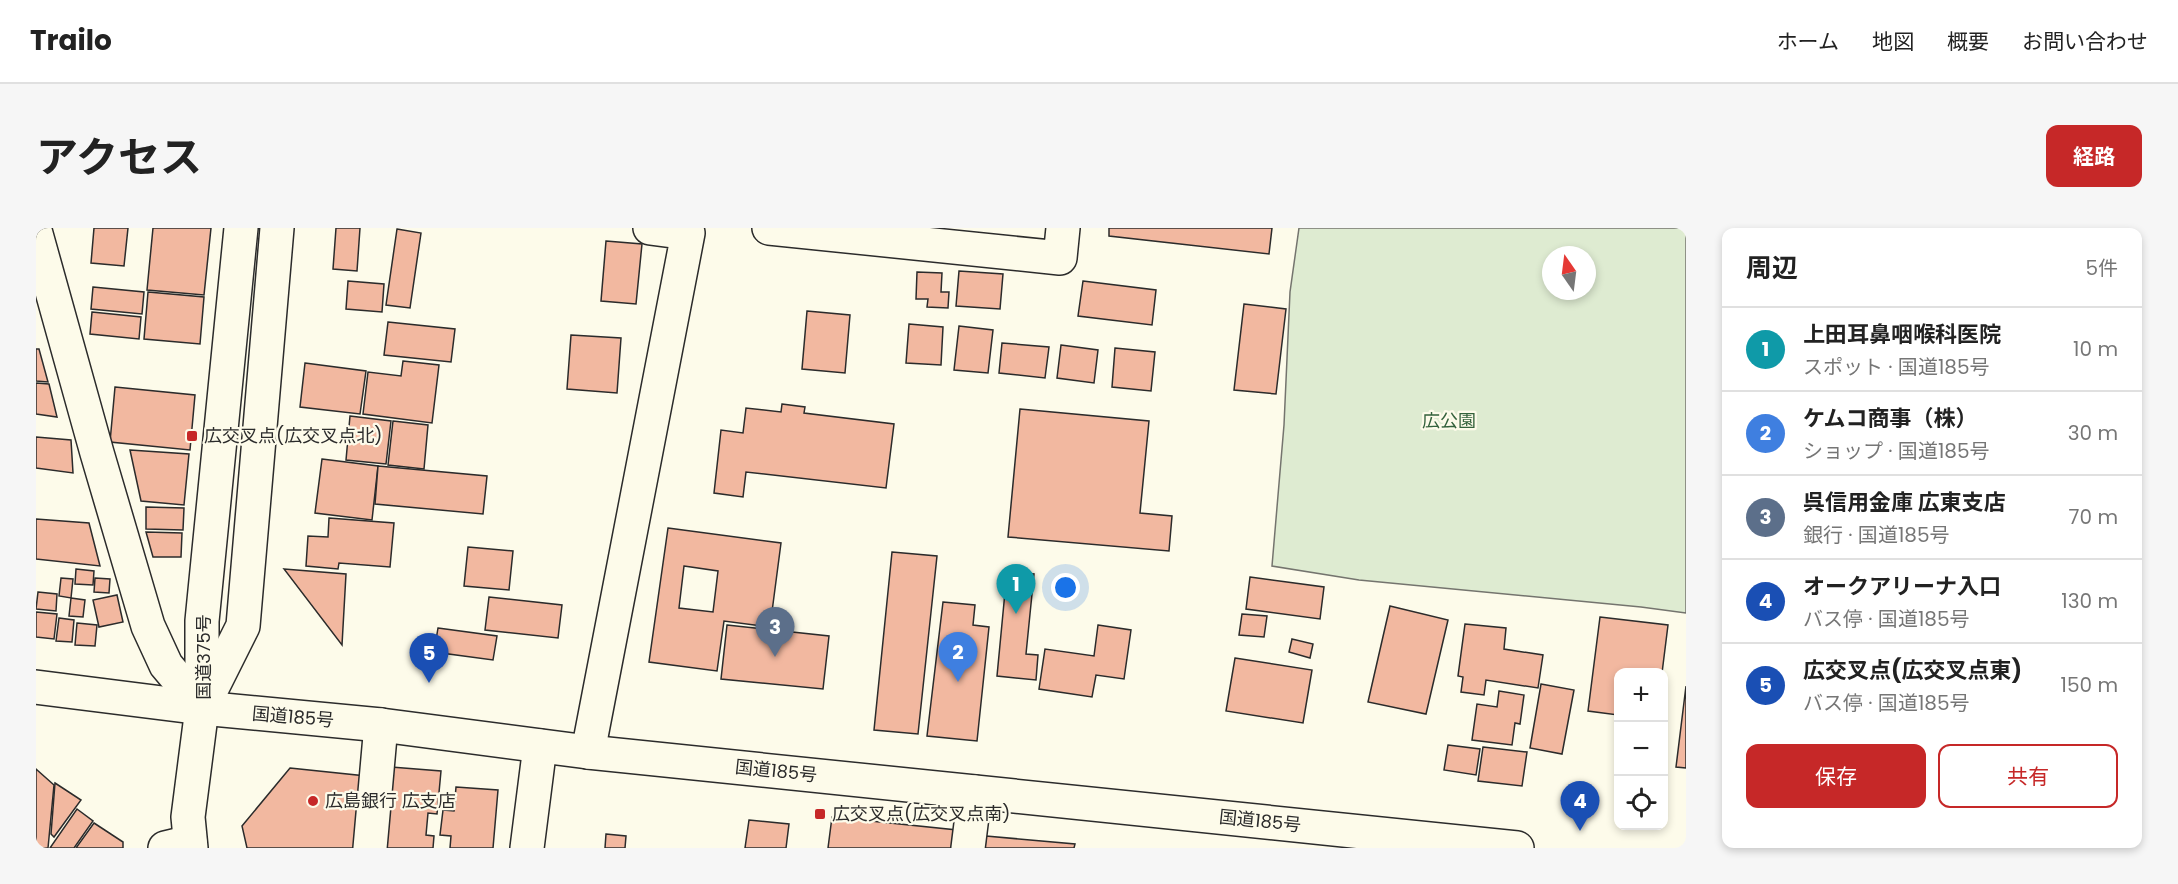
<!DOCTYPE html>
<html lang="ja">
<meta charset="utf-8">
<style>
:root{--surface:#fff;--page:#f6f6f6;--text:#222;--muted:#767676;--line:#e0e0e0;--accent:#c62828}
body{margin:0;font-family:Poppins,"Noto Sans JP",sans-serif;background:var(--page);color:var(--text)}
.controls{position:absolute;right:18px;bottom:18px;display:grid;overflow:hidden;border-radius:12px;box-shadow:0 3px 9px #0003}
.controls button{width:54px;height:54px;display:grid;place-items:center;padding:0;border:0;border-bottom:2px solid var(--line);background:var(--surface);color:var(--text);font:30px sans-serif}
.compass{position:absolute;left:1506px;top:18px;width:54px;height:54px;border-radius:50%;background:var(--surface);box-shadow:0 3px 9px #0003;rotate:346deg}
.you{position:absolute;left:1030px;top:360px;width:21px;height:21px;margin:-15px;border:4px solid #fff;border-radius:50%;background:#1a73e8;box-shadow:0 0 0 9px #1a73e833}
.badge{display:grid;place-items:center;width:39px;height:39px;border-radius:50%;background:var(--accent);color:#fff;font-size:20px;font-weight:700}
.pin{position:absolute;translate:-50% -50px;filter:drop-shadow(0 2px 3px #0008)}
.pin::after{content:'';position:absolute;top:32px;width:21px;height:18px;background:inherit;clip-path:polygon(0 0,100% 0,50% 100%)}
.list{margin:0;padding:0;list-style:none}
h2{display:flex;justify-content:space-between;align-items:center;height:78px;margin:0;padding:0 24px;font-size:26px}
h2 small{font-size:20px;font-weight:400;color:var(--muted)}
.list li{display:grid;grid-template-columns:39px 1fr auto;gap:18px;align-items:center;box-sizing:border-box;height:84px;padding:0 24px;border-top:2px solid var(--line)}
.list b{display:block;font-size:22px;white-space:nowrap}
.list p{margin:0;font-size:20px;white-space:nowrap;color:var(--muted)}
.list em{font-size:20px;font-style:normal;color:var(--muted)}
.actions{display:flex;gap:12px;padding:18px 24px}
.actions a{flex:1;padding:14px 0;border:2px solid var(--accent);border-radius:12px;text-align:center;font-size:21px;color:var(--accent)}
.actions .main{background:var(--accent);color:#fff}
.icon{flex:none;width:33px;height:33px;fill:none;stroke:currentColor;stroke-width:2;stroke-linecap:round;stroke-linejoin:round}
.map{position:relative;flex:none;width:1650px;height:620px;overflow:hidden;border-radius:12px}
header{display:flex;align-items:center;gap:36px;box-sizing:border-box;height:84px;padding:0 30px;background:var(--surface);border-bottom:2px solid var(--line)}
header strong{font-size:28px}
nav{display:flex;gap:33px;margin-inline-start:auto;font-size:21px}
.intro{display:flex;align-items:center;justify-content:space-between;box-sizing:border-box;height:144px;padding:0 36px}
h1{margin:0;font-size:42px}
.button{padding:15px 27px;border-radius:12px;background:var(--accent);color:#fff;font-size:21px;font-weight:700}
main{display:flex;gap:36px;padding:0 36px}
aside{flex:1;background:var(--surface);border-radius:12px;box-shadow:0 3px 9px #0003}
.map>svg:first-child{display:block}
.green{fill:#deebd1;stroke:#74746e;stroke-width:1.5;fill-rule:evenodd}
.building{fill:#f2b8a0;stroke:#2b2b2b;stroke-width:1.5;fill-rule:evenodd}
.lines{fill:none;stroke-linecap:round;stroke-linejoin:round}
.minor-casing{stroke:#2b2b2b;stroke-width:36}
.major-casing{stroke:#2b2b2b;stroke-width:36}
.highway-casing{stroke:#2b2b2b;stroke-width:36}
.minor{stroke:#fdfbea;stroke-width:33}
.major{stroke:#fdfbea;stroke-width:33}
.highway{stroke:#fdfbea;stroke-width:33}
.poi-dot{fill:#c62828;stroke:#fdfbea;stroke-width:2}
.labels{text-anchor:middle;stroke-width:4.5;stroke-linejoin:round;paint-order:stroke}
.park-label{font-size:18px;fill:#34623c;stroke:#fdfbea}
.poi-label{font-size:18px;fill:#2b2b2b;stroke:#fdfbea;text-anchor:start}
.street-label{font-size:18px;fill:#2b2b2b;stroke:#fdfbea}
</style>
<header>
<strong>Trailo</strong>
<nav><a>ホーム</a><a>地図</a><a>概要</a><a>お問い合わせ</a></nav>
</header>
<div class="intro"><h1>アクセス</h1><a class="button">経路</a></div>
<main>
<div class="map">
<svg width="1650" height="620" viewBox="0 0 1650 620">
<rect width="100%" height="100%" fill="#fdfbea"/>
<path class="green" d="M1263,0h387v385l-45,-6 -282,-27 -87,-14 12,-141 6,-133zM1515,27h36v36h-36z"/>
<g class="building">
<path d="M58,0h34l-4,38 -33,-3z"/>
<path d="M117,0h58l-7,67 -57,-5z"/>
<path d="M300,0h24l-3,43 -24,-2z"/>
<path d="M1073,0h163l-3,26 -160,-18z"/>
<path d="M361,1l24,4 -11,75 -24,-3z"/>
<path d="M570,13l36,3 -6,60 -35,-3z"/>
<path d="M923,43l44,3 -3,35 -44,-3z"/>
<path d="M881,44l25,1 -1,19h8l-1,16 -21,-1 1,-8h-12z"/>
<path d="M312,53l36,3 -2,28 -36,-3z"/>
<path d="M1047,53l73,9 -4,35 -74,-9z"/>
<path d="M57,59l51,5 -2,22 -51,-5z"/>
<path d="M112,64l56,5 -4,47 -56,-5z"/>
<path d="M1208,76l42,5 -10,85 -42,-4z"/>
<path d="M771,83l43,4 -5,58 -43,-4z"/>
<path d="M56,84l49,5 -2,22 -49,-5z"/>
<path d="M352,94l67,7 -4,33 -67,-7z"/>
<path d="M873,96l34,3 -2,38 -35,-2z"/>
<path d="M923,98l34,4 -5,43 -34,-3z"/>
<path d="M535,107l50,3 -4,55 -50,-4z"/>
<path d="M966,115l47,4 -4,31 -46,-5z"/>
<path d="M1025,117l37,5 -4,33 -37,-5z"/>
<path d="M1079,120l40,4 -4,39 -39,-4z"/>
<path d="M0,121h3l9,33 -12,-1z"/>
<path d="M367,133l36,4 -7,58 -69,-9 5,-42 33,4z"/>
<path d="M269,135l61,8 -6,43 -60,-7z"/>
<path d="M0,155l13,1 8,33 -21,-3z"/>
<path d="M79,159l80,8 -5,55 -80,-8z"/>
<path d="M746,176l23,3 -1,6 90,11 -8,64 -140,-16 -3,25 -29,-4 7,-63 22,3 3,-25 35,4z"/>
<path d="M984,181l129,12 -9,92 32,3 -3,35 -161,-14z"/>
<path d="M314,188l41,5 -5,43 -40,-4z"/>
<path d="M357,193l35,4 -4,44 -36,-4z"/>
<path d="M0,209l35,3 2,33 -37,-5z"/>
<path d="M94,222l59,4 -5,51 -43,-4z"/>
<path d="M286,231l56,7 -6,54 -57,-7z"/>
<path d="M342,238l109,10 -4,38 -108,-10z"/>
<path d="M110,279l38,1 -1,22 -37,-1z"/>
<path d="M293,290l65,5 -4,44 -51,-4 -1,6 -32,-3 2,-30 20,1z"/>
<path d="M0,291l53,4 11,43 -64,-7z"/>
<path d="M632,300l113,15 -11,84 -46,-6 -7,50 -68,-9zM648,338l34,5 -5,41 -34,-4z"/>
<path d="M110,304l36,1 -1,24h-28z"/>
<path d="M432,319l45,4 -4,39 -45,-4z"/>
<path d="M856,324l45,4 -19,178 -44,-4z"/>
<path d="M40,341l18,2 -1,14 -18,-1z"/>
<path d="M248,341l62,5 -4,71z"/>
<path d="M971,343l27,3 -8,80 12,1 -2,25 -39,-4z"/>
<path d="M1214,349l74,10 -4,32 -74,-10z"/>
<path d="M25,350l12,1 -2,19 -12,-2z"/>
<path d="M59,350l15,1 -1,14 -15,-1z"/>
<path d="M2,364l19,2 -1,17 -20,-2z"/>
<path d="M81,367l6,27 -24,5 -6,-27z"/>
<path d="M453,369l73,8 -4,33 -73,-8z"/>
<path d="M35,370l14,2 -2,17 -14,-1z"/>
<path d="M907,374l32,3 -2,20 16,2 -12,114 -50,-5z"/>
<path d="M1354,378l58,14 -22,94 -58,-12z"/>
<path d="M0,384l21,2 -3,25 -18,-2z"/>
<path d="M1206,386l25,2 -3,21 -25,-2z"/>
<path d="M1564,389l68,8 -6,48h-44v42l-30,-4z"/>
<path d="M23,390l15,2 -2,22 -16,-1z"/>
<path d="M41,395l20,2 -2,21 -20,-1z"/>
<path d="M1429,396l41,4 -2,21 39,6 -5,33 -52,-8 -2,15 -23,-3 2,-15 -5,-1z"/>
<path d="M691,397l102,11 -6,53 -102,-10z"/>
<path d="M1062,397l33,5 -7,49 -28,-4 -4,22 -53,-8 6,-40 49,7z"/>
<path d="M402,400l59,8 -4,24 -59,-8z"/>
<path d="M1256,411l21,5 -3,14 -21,-6z"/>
<path d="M1199,430l77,12 -9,53 -77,-12z"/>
<path d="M1505,456l33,6 -12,64 -32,-6z"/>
<path d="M1650,458v82l-10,-1z"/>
<path d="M1463,463l25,4 -4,29 -5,-1 -3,22 -40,-5 5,-36 20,3z"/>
<path d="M1412,517l32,4 -4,26 -32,-5z"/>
<path d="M1447,519l44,5 -5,34 -44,-5z"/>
<path d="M355,539l50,4 -4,43 -9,-1 -2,22 8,1 -1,12h-50z"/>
<path d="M254,540l76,8 -7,72h-112l-5,-22z"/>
<path d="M0,541l18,16 -6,63h-12z"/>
<path d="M19,555l26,17 -27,37 -3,-3z"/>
<path d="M420,559l42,3 -5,58h-43l1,-12 -11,-1 3,-25 11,1z"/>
<path d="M41,581l16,12 -19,27h-24z"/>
<path d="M796,589l125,13 -2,18h-127z"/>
<path d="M713,592l40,4 -3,24h-41z"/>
<path d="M58,595l29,19v6h-47z"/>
<path d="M570,606l20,2 -1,12h-20z"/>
<path d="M950,608l89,8 -1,4h-89z"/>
</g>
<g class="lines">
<g class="minor-casing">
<g id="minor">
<path d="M733,0l291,30 3,-30"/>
<path d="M0,6l61,219 51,173 18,39 36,43"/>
<path d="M552,524l100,-519 -38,-5"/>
<path d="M129,620l25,-6"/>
<path d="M334,620l11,-123"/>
<path d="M491,620l13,-102"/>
<path d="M932,620l7,-56"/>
</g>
</g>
<g class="major-casing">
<path id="major" d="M155,620l-3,-31 14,-109"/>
</g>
<g class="highway-casing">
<g id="highway">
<path d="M0,459l166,21 179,17 207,27 929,96"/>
<path d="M166,472v-79l39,-393"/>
<path d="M166,480l41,-82 34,-398"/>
</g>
</g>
<use href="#minor" class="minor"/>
<use href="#major" class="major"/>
<use href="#highway" class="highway"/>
</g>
<g class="poi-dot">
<rect x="150" y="202" width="12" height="12" rx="3"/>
<circle cx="277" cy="573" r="6"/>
<rect x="778" y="580" width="12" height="12" rx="3"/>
</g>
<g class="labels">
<g class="park-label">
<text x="1413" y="199">広公園</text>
</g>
<g class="poi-label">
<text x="168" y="214">広交叉点(広交叉点北)</text>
<text x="289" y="579">広島銀行 広支店</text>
<text x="796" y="592">広交叉点(広交叉点南)</text>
</g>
<g class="street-label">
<text transform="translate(168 429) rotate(-90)" y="6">国道375号</text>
<text transform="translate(257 489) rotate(5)" y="6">国道185号</text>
<text transform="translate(740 543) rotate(6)" y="6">国道185号</text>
<text transform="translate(1224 593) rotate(6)" y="6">国道185号</text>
</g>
</g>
</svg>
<div class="controls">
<button>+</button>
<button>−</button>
<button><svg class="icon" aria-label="locate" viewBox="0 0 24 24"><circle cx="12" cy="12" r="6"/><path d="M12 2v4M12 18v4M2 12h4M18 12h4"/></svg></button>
</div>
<svg class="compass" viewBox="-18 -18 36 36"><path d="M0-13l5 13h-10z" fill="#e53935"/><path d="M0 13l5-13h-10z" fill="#767676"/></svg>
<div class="you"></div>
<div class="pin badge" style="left:980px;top:386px;background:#0f9aa8">1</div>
<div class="pin badge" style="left:922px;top:454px;background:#3f7fe0">2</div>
<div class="pin badge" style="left:739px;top:429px;background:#5c6f8a">3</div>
<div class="pin badge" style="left:1544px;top:603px;background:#1a4fb4">4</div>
<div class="pin badge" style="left:393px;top:455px;background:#1a4fb4">5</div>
</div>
<aside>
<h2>周辺<small>5件</small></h2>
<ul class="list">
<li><span class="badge" style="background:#0f9aa8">1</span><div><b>上田耳鼻咽喉科医院</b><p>スポット · 国道185号</p></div><em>10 m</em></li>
<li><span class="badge" style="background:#3f7fe0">2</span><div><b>ケムコ商事（株）</b><p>ショップ · 国道185号</p></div><em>30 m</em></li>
<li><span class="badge" style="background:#5c6f8a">3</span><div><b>呉信用金庫 広東支店</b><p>銀行 · 国道185号</p></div><em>70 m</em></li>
<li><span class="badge" style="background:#1a4fb4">4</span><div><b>オークアリーナ入口</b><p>バス停 · 国道185号</p></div><em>130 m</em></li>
<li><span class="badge" style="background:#1a4fb4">5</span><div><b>広交叉点(広交叉点東)</b><p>バス停 · 国道185号</p></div><em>150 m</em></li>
</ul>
<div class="actions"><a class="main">保存</a><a>共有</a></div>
</aside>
</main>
